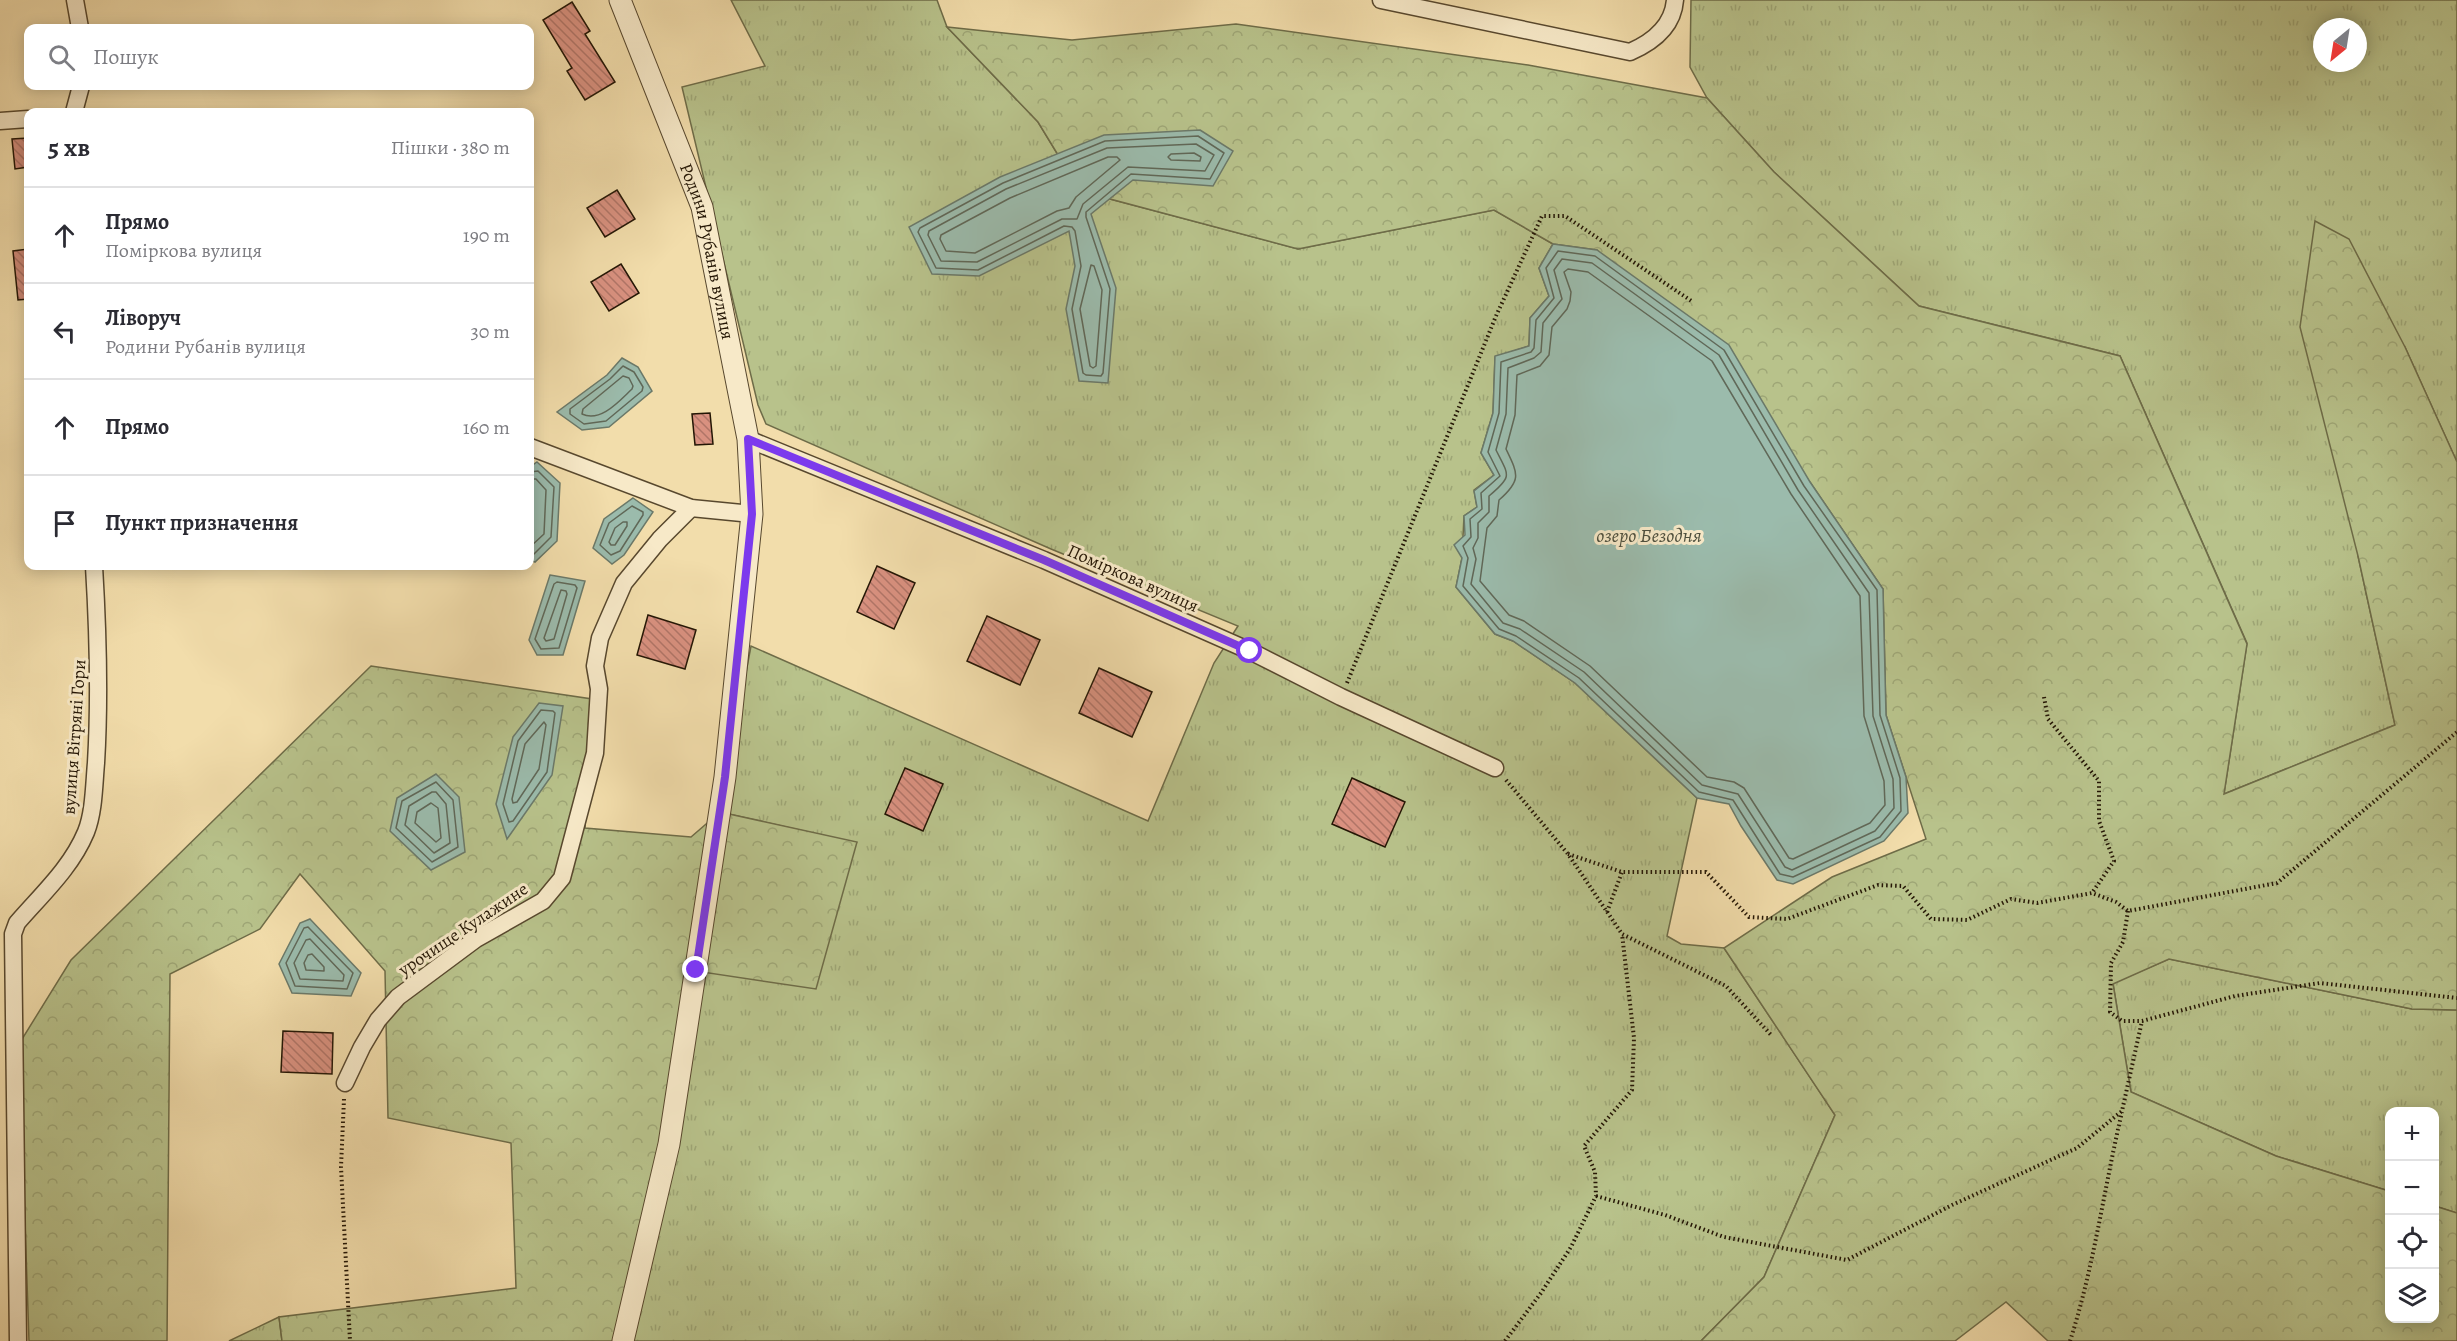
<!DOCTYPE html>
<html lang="uk">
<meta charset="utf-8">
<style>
:root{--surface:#fff;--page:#f7f7f7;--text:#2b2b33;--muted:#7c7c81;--line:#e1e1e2}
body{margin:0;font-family:Alegreya,serif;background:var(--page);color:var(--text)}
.controls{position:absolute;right:18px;bottom:18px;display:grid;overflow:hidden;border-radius:12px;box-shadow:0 3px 15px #0003}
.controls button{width:54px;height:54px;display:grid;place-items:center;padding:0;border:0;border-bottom:2px solid var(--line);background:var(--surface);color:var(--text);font:30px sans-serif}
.compass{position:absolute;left:2313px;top:18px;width:54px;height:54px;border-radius:50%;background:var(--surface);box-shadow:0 3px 15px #0003;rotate:210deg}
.stop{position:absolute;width:18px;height:18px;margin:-14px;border:4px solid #7c3aed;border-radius:50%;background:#fff}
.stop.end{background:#7c3aed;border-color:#fff;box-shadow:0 2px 6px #0008}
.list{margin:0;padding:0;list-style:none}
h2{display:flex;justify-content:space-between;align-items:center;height:78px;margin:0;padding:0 24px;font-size:26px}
h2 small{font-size:20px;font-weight:400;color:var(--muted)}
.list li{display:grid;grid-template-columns:39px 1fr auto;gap:18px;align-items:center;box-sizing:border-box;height:96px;padding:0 24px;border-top:2px solid var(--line)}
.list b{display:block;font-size:22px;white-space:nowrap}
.list p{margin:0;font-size:20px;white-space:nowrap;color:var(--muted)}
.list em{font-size:20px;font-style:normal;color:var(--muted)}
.icon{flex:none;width:33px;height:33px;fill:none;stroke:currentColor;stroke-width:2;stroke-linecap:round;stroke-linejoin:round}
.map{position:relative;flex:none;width:2457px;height:1341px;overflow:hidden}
.search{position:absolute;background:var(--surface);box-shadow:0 3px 15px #0003;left:24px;top:24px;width:510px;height:66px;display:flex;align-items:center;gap:15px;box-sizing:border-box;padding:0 21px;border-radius:12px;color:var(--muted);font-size:22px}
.panel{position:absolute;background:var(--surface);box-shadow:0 3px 15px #0003;left:24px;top:108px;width:510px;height:462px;border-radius:12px}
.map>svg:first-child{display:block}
.grass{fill:url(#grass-tufts);stroke:#6e6c48;stroke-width:1.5;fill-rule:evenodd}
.forest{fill:url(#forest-crowns);stroke:#6e6c48;stroke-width:1.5}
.water{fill:#9bbbac;stroke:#6b7969;stroke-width:1.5}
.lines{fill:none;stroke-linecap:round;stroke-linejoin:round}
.shore{stroke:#606858;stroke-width:1.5}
.building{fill:url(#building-back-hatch);stroke:#241605;stroke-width:1.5}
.minor-casing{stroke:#58482e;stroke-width:19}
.tertiary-casing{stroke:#58482e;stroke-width:23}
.path{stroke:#241605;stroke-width:4;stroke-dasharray:1.5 3;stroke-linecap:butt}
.minor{stroke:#f7e9c8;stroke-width:16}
.tertiary{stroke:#f7e9c8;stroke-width:21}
.route{stroke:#7c3aed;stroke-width:8}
.labels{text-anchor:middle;stroke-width:6;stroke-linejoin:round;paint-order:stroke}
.street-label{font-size:18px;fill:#241605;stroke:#f7e9c8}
.water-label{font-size:20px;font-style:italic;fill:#4e503f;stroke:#f7e9c8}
</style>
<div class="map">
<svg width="2457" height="1341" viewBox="0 0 2457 1341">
<defs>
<pattern id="grass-tufts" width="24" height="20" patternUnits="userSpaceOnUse" patternTransform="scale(1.5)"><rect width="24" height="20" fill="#b8c28b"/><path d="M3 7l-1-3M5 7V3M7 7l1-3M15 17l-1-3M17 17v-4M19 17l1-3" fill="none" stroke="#9ea676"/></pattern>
<pattern id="forest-crowns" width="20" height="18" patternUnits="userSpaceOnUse" patternTransform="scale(1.5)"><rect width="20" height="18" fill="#b8c28b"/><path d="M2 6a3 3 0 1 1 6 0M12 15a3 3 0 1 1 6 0" fill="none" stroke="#9ea676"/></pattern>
<pattern id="building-back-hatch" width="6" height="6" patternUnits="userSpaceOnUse" patternTransform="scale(1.5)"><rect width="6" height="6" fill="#d99180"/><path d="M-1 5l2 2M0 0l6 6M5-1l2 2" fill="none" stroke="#b07567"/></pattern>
</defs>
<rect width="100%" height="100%" fill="#f2ddab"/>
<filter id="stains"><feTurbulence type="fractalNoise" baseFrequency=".00333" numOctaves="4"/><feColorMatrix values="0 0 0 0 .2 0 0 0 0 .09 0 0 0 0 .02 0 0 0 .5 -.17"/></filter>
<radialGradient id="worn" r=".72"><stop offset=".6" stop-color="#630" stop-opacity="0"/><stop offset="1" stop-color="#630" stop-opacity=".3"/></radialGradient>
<g class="grass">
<path d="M731,0h206l10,27 91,95 42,69 218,58 196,-39 59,34 -14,24 10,28 -19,22 -1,28 -34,11 -2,56 -12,40 13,22 -20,15 3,17 -13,9 -2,42 -6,29 39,47 18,7 62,42 122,115 -30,138 14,8 43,4 111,167 -71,162 -63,64h-1078l73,-370 160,-128 -136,-31 31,-166 397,175 66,-158 24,-37 -187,-77 -285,-125 -8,-19 -76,-318 83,-21z"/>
<path d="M1691,0h766v462l-52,-115 -47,209 37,169 -171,69 23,-151 -127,-287 -201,-50 -145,-134 -67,-74 -17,-31zM2322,27h36v36h-36z"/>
<path d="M2169,959l243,50 45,1v203l-22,-7 -1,-94h-44l-1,79 -113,-35 -145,-64 -18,-109z"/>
<path d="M279,1317l3,24h-53z"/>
</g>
<g class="forest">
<path d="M1236,24l292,41 179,33 67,74 145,134 201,50 127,288 -23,150 171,-69 -37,-169 -58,-229 15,-106 34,18 56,108 52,115v548l-45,-1 -243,-50 -56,25 18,108 145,64 113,35 1,127h44l1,-112 22,7v128h-409l-42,-39 -51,39h-254l63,-64 71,-162 -111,-167 108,-71 94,-38 -40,-124 -3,-126 -73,-107 -213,-232 -44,-6 -59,-34 -196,39 -218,-58 -42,-69 -91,-95 125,13z"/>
<path d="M371,666l221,33 -7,129 106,9 29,-25 137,30 -41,147 -120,-18 -76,370h-338l-3,-24 237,-29 -5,-145 -123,-25 -3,-147 -85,-97 -40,55 -90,45 -3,367h-138l-10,-297 52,-84z"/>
</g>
<g class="water">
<path d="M1200,130l33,21 -20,35 -80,-6 -42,34 25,74 -8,95 -29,-2 -13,-72 9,-43 -6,-35 -90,45 -47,-2 -23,-47 91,-50 104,-42z"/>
<path d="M1553,244l44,6 132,95 81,137 73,107 3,126 20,62 2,36 -24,28 -91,43 -16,-4 -36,-54 -12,-22 -32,-6 -122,-115 -62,-42 -18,-7 -39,-47 6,-29 -8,-13 11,-10 -1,-19 13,-9 -3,-16 20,-16 -13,-22 12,-40 2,-57 34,-10 1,-28 19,-22 -10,-28z"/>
<path d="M622,358l16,9 14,24 -43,36 -27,3 -25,-18 50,-37z"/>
<path d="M537,462l23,21 -3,58 -22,21 -5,-2v-93z"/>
<path d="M633,498l20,14 -29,43 -12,9 -19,-16 11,-29z"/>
<path d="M550,575l35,6 -22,74h-26l-8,-15z"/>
<path d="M539,703l24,3 -11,69 -45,64 -11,-35 17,-67z"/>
<path d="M436,774l23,23 6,55 -34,18 -41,-39 7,-33z"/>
<path d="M310,919l51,54 -10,23 -59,-3 -13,-29 21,-41z"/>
</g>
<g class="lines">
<g class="shore">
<path d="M1198,136l26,17 -14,26 -79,-5 -45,38v5l24,72 -7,84 -2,3 -15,-1 -3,-2 -11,-64 9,-43 -6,-35 -3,-4 -8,-1 -86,44 -42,-2 -18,-36 2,-4 83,-45 102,-42z"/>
<path d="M1196,144l18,11 -9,16 -77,-4 -45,37 -6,15h-15l-85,43 -36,-1 -13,-26 1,-4 77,-42 101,-41z"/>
<path d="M1194,153l7,4 -1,4 -29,-1 -3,-3 3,-3z"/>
<path d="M1108,157h9l3,3 -44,37 -7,11 -12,3 -82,42 -29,-2 -6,-12 1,-4 69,-37z"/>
<path d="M1558,251l37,5 129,94 80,136 73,104 3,125 20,63 1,33 -21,26 -87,40 -13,-3 -47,-74 -34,-8 -120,-114 -63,-42 -17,-7 -36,-43 5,-28 -5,-12 8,-9 -1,-18 12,-10 -1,-16 19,-17 -12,-24 11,-39 2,-51 30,-10 3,-4 2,-28 18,-22 -8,-30z"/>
<path d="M1562,259l30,4 127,92 79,135 71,103 4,123 20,63 1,29 -19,23 -83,39 -7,-3 -47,-73 -36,-9 -118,-113 -64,-43 -17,-6 -32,-39 5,-25 -3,-11 5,-10v-15l11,-11v-16c24,-20 20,-20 7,-46l10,-36 2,-46 26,-10 7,-6 2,-29 19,-24 -8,-29z"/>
<path d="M1091,265l3,1 8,24 -6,76 -3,2 -3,-2 -10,-57z"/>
<path d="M1568,269l20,3 124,89 79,133 69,102 4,120 20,65 1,24 -15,18 -77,36 -4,-1 -45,-70 -10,-6 -27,-5 -117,-111 -66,-45 -15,-6 -29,-34 7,-53 10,-12 2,-16c23,-20 19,-26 7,-51l9,-34 2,-40 23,-9 9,-11 3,-28 15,-18 3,-8 1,-9 -7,-20z"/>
<path d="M623,366l11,6 9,15 -1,4 -36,30 -22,3 -14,-10v-5l40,-30z"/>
<path d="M623,376l6,2 4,8 -1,3c-12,11 -31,34 -50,25l1,-5z"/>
<path d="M530,472l8,-1 16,16 -3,50 -17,17 -4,1"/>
<path d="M530,479h6l10,11 -2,44 -14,13"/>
<path d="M632,506l11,6v3l-23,36 -9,4 -11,-10 9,-22z"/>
<path d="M623,522h4v4l-12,19h-4l-2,-3 6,-14z"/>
<path d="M557,582l18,3 2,3 -18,60 -18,1 -6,-10 19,-55z"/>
<path d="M561,590l5,1 1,3 -13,45 -8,2 -2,-3z"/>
<path d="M541,710l12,1 2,2 -8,59 -34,49 -4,1 -6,-18 15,-63z"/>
<path d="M544,722l2,3 -7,44 -22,33 -4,1 -1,-4 13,-55z"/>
<path d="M436,782l17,18 5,47 -26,15 -36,-34 6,-27z"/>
<path d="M432,792h4l10,12 4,39 -16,10 -29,-28 4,-19z"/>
<path d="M431,803l7,5 3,30 -5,4 -21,-19 2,-11z"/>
<path d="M308,927l45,46 -6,16 -52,-3 -9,-23 18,-35z"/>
<path d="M310,939l34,36 -1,6 -43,-2 -6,-16 12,-23z"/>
<path d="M312,954l12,13v4l-18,-1 -2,-7 4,-8z"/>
</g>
</g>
<g class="building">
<path d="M572,2l18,29 -5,3 30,48 -30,18 -18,-29 5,-3 -29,-48z"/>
<path d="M28,138v29l-13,2 -3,-30z"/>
<path d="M617,190l18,29 -30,18 -18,-29z"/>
<path d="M28,249v50l-10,1 -5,-49z"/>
<path d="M621,264l18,29 -30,18 -18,-29z"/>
<path d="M710,413l3,31 -18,1 -3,-31z"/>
<path d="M877,566l38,17 -21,46 -37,-17z"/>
<path d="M648,615l48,15 -11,39 -48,-14z"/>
<path d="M987,616l53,24 -20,45 -53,-24z"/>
<path d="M1099,668l53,24 -20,45 -53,-24z"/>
<path d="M905,768l38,16 -20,47 -38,-17z"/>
<path d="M1352,778l53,24 -20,45 -53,-23z"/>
<path d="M283,1031l50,2 -1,41 -51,-2z"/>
</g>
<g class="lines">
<g class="minor-casing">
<g id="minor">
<path d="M75,0l5,28"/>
<path d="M1381,0l249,52c23,-10 43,-26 45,-52"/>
<path d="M74,112l7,-26"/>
<path d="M0,121l28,-2"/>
<path d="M748,439l296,121 206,91 91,46 154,71"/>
<path d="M530,447l161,61 61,6"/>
<path d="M345,1083l17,-36 16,-27 20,-23 78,-58 67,-38 19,-23 33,-125 4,-64 -4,-23 5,-28 24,-55 36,-44 31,-31"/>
<path d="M18,1341l-5,-407 4,-11c25,-29 54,-55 69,-91 8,-20 8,-47 10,-69 4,-66 2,-131 -2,-197"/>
</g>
</g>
<g class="tertiary-casing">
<g id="tertiary">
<path id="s1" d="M620,0l82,207 46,232 4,75 -27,263 -56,367 -46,197"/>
</g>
</g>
<g class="path">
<path d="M1347,683l149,-367 46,-100h23l128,86"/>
<path d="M2044,697l4,22 51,62v40l15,40 -22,32"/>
<path d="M1506,780l62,74 54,80 104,52 46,50"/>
<path d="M1568,854l54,18h84l43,45 38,2 91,-34 25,1 28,33 36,1 44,-21 26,4 55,-10 24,9 12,9 149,-28 180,-151"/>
<path d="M2128,911l-5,31 -12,21 -1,49 12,9h20l93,-25 85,-13 137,15"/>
<path d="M1607,912l15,-40"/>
<path d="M344,1099l-3,68 9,174"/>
<path d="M1596,1196l69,19 59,22 123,23 105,-55 125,-57 45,-37 20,-90"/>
<path d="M1505,1341l36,-48 30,-46 25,-51 -1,-24 -11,-26 48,-56 2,-52 -12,-104"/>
<path d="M2070,1341c24,-74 34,-153 52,-229"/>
</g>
<use href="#minor" class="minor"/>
<use href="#tertiary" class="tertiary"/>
</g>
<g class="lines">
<path class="route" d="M696,970l29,-193 27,-263 -4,-75 296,121 206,91"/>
</g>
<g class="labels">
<g class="street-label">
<text dy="6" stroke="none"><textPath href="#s1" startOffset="267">Родини Рубанів вулиця</textPath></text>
<text transform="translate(1133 578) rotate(24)" y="6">Поміркова вулиця</text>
<text transform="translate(74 737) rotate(-86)" y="6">вулиця Вітряні Гори</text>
<text transform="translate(463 929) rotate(-34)" y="6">урочище Кулажине</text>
</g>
<g class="water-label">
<text x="1649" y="542">озеро Безодня</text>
</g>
</g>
<rect width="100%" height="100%" filter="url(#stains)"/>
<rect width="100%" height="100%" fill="url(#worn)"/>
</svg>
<div class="controls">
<button>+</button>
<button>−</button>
<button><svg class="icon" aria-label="locate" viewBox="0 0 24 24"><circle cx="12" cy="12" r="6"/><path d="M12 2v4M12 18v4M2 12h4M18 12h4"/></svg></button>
<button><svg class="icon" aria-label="layers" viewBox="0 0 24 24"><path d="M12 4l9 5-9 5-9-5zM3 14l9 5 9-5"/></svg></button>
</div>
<svg class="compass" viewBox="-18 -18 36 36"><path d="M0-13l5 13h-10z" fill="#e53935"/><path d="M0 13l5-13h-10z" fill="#7c7c81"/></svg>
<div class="stop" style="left:1250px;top:651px"></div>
<div class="stop end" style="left:696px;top:970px"></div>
<div class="search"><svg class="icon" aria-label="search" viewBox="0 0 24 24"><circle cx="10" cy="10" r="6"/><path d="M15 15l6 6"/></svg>Пошук</div>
<section class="panel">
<h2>5 хв<small>Пішки · 380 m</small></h2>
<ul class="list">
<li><svg class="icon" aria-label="ahead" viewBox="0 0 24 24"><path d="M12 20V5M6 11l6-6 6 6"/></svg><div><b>Прямо</b><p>Поміркова вулиця</p></div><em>190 m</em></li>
<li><svg class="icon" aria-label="left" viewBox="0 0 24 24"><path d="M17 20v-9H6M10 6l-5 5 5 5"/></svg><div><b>Ліворуч</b><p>Родини Рубанів вулиця</p></div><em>30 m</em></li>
<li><svg class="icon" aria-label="ahead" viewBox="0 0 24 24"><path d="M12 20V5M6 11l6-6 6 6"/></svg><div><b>Прямо</b></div><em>160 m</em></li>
<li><svg class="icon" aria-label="arrive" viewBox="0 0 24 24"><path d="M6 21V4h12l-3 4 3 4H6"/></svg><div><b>Пункт призначення</b></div></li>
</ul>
</section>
</div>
